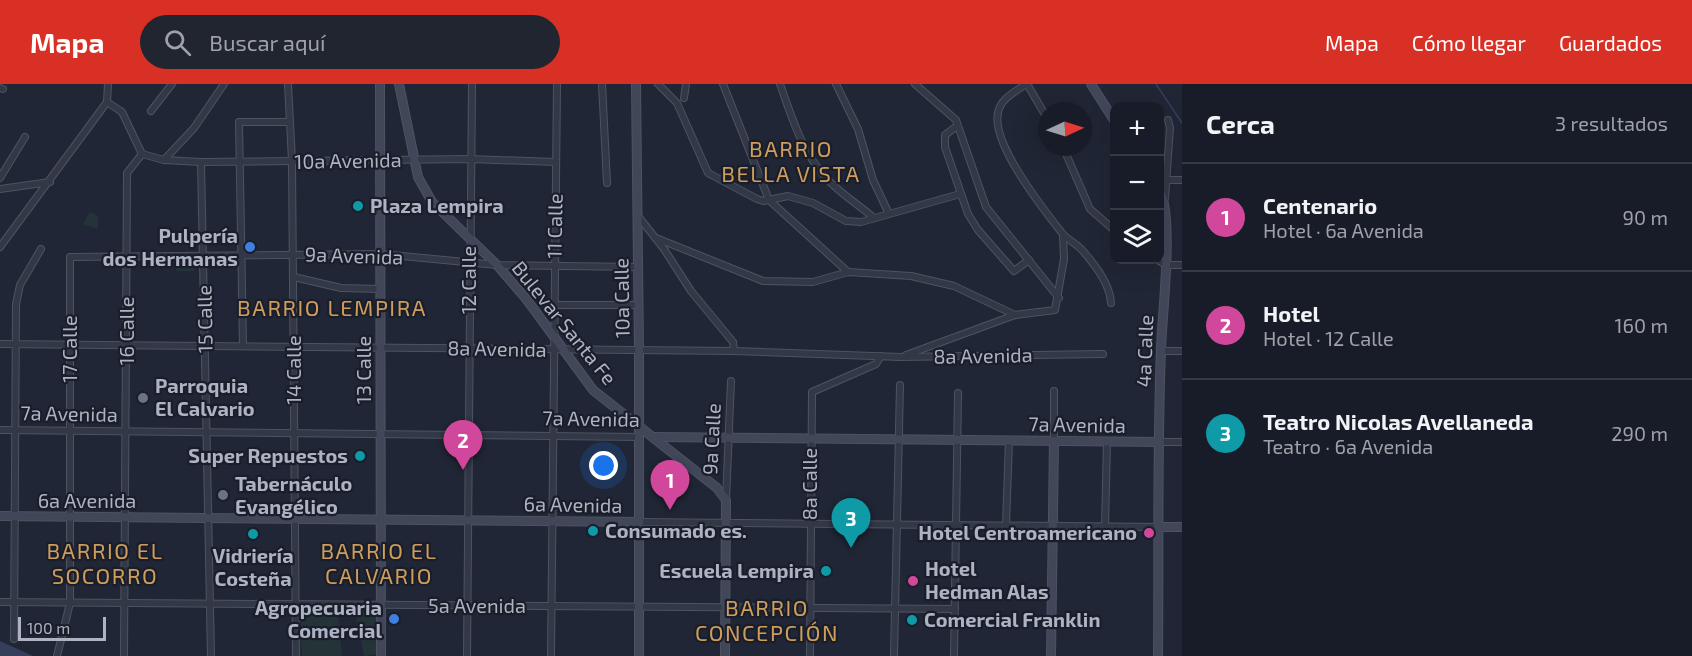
<!DOCTYPE html>
<html lang="es">
<meta charset="utf-8">
<style>
:root{--surface:#181c28;--page:#212530;--text:#f1f3f6;--muted:#9fa1a8;--line:#363a45;--accent:#d93025}
body{margin:0;font-family:"Exo 2",sans-serif;background:var(--page);color:var(--text)}
.controls{position:absolute;right:18px;top:18px;display:grid;overflow:hidden;border-radius:12px;box-shadow:0 6px 24px #0002}
.controls button{width:54px;height:54px;display:grid;place-items:center;padding:0;border:0;border-bottom:2px solid var(--line);background:var(--surface);color:var(--text);font:30px sans-serif}
.compass{position:absolute;left:1038px;top:18px;width:54px;height:54px;border-radius:50%;background:var(--surface);box-shadow:0 6px 24px #0002;rotate:86deg}
.scale{position:absolute;left:18px;bottom:15px;width:88px;box-sizing:border-box;padding-left:6px;border:3px solid #adb3c3;border-top:0;font-size:16px;line-height:21px;white-space:nowrap;color:#adb3c3;-webkit-text-stroke:4px #191e2a;paint-order:stroke}
.you{position:absolute;left:604px;top:382px;width:21px;height:21px;margin:-15px;border:4px solid #fff;border-radius:50%;background:#1a73e8;box-shadow:0 0 0 9px #1a73e833}
.badge{display:grid;place-items:center;width:39px;height:39px;border-radius:50%;background:var(--accent);color:#fff;font-size:20px;font-weight:700}
.pin{position:absolute;translate:-50% -50px;filter:drop-shadow(0 2px 3px #0008)}
.pin::after{content:'';position:absolute;top:32px;width:21px;height:18px;background:inherit;clip-path:polygon(0 0,100% 0,50% 100%)}
.list{margin:0;padding:0;list-style:none}
h2{display:flex;justify-content:space-between;align-items:center;height:78px;margin:0;padding:0 24px;font-size:26px}
h2 small{font-size:20px;font-weight:400;color:var(--muted)}
.list li{display:grid;grid-template-columns:39px 1fr auto;gap:18px;align-items:center;box-sizing:border-box;height:108px;padding:0 24px;border-top:2px solid var(--line)}
.list b{display:block;font-size:22px;white-space:nowrap}
.list p{margin:0;font-size:20px;white-space:nowrap;color:var(--muted)}
.list em{font-size:20px;font-style:normal;color:var(--muted)}
.icon{flex:none;width:33px;height:33px;fill:none;stroke:currentColor;stroke-width:2;stroke-linecap:round;stroke-linejoin:round}
.map{position:relative;flex:none;width:1182px;height:572px;overflow:hidden}
header{display:flex;align-items:center;gap:36px;box-sizing:border-box;height:84px;padding:0 30px;background:var(--accent);color:#fff}
header strong{font-size:28px}
nav{display:flex;gap:33px;margin-inline-start:auto;font-size:21px}
.search{width:420px;height:54px;background:var(--page);display:flex;align-items:center;gap:15px;box-sizing:border-box;padding:0 21px;border-radius:33px;color:var(--muted);font-size:22px}
main{display:flex}
aside{flex:1;background:var(--surface)}
.map>svg:first-child{display:block}
.green{fill:#233337}
.water{fill:#343f5c}
.lines{fill:none;stroke-linecap:round;stroke-linejoin:round}
.stream{stroke:#343f5c;stroke-width:1.5}
.street-casing{stroke:#4e5361;stroke-width:8}
.secondary-casing{stroke:#4e5361;stroke-width:10}
.street{stroke:#333846;stroke-width:6}
.secondary{stroke:#414759;stroke-width:8}
.culture-dot{fill:#0f9aa8;stroke:#191e2a;stroke-width:2}
.shop-dot{fill:#3f7fe0;stroke:#191e2a;stroke-width:2}
.worship-dot{fill:#6b7280;stroke:#191e2a;stroke-width:2}
.hotel-dot{fill:#d1479c;stroke:#191e2a;stroke-width:2}
.labels{text-anchor:middle;stroke-width:4.5;stroke-linejoin:round;paint-order:stroke}
.street-label{font-size:20px;fill:#adb3c3;stroke:#191e2a}
.poi-label{font-size:20px;font-weight:bold;fill:#adb3c3;stroke:#191e2a;text-anchor:start}
.quarter-label{font-size:22px;letter-spacing:1.5px;fill:#cf9d5c;stroke:#191e2a}
</style>
<header>
<strong>Mapa</strong>
<div class="search"><svg class="icon" aria-label="search" viewBox="0 0 24 24"><circle cx="10" cy="10" r="6"/><path d="M15 15l6 6"/></svg>Buscar aquí</div>
<nav><a>Mapa</a><a>Cómo llegar</a><a>Guardados</a></nav>
</header>
<main>
<div class="map">
<svg width="1182" height="572" viewBox="0 0 1182 572">
<rect width="100%" height="100%" fill="#202635"/>
<g class="green">
<path d="M90,128l8,4v13l-15,-5z"/>
<rect x="176" y="177" width="18" height="10"/>
<path d="M338,526l4,46h-40l-4,-45z"/>
<path d="M355,527h24l-1,43 -14,2z"/>
</g>
<path class="water" d="M0,557l33,15h-33z"/>
<g class="lines">
<path class="stream" d="M1156,0l26,39"/>
<g class="street-casing">
<g id="street">
<path d="M288,0l4,77 4,495"/>
<path d="M602,0l5,99"/>
<path d="M658,0l19,19 31,70 49,26 6,2 25,-5 25,7 33,18 15,1 99,-28"/>
<path d="M723,0l46,116"/>
<path d="M780,0c12,34 22,68 47,95 14,15 32,26 47,39"/>
<path d="M836,0l22,45 15,51 16,34"/>
<path d="M915,0l41,36 30,87 73,91"/>
<path d="M1026,0c-11,8 -26,15 -28,29 -7,30 45,96 64,120 6,7 15,11 21,18 12,14 27,33 28,52"/>
<path d="M1027,0l20,34"/>
<path d="M0,4l3,1"/>
<path d="M684,14l2,-14"/>
<path d="M107,18l15,10 20,42"/>
<path d="M151,27l21,-27"/>
<path d="M957,42l-12,9v12l23,67 10,16 36,41 15,-11"/>
<path d="M1063,63l27,62 24,21"/>
<path d="M142,70l22,6 37,2 269,-3 86,3"/>
<path d="M164,76l30,-32 30,-44"/>
<path d="M201,78l10,494"/>
<path d="M0,94l25,-41"/>
<path d="M1164,96h18"/>
<path d="M0,105l50,-7"/>
<path d="M1165,114l5,-70 -2,-8"/>
<path d="M769,116l79,72"/>
<path d="M638,132l26,33 27,42 42,51 1,9"/>
<path d="M656,154l107,43 50,1 35,-10 63,4 43,10 61,29"/>
<path d="M0,163l107,-145 1,-18"/>
<path d="M1158,176l8,5h16"/>
<path d="M294,193l47,11 40,1"/>
<path d="M554,221h85"/>
<path d="M0,260l734,7 167,6 202,-3"/>
<path d="M243,262l-4,-224h50"/>
<path d="M1161,267h21"/>
<path d="M906,271l109,-40 40,-5 9,-51 -1,-24"/>
<path d="M0,346l639,7"/>
<path d="M1054,357v-50"/>
<path d="M1160,358h22"/>
<path d="M726,416l5,-119"/>
<path d="M639,438l521,5"/>
<path d="M1006,441l3,-85"/>
<path d="M1105,442l2,-84"/>
<path d="M0,518l955,7"/>
<path d="M14,555l2,-335 4,-19 21,-36"/>
<path d="M57,572l13,-53v-346l311,-3 116,11 141,2"/>
<path d="M124,572l3,-483 15,-19"/>
<path d="M467,572l5,-572"/>
<path d="M551,572l6,-572"/>
<path d="M810,572l2,-264 64,-28 5,-8"/>
<path d="M894,572l6,-271"/>
<path d="M954,572l4,-263"/>
</g>
</g>
<g class="secondary-casing">
<g id="secondary">
<path d="M380,0l1,572"/>
<path d="M399,0l19,93 14,25 65,63 30,35 66,90 124,98 9,12 -1,156"/>
<path d="M636,0l3,267v305"/>
<path d="M1091,0l23,36"/>
<path d="M653,353l507,5"/>
<path d="M0,432l639,6"/>
<path d="M1160,443h22"/>
<path d="M1051,572l3,-215"/>
<path d="M1158,572c1,-102 -1,-204 3,-306 1,-35 13,-132 -1,-159"/>
</g>
</g>
<use href="#street" class="street"/>
<use href="#secondary" class="secondary"/>
</g>
<g class="culture-dot">
<circle cx="358" cy="122" r="6"/>
<circle cx="360" cy="372" r="6"/>
<circle cx="593" cy="447" r="6"/>
<circle cx="253" cy="450" r="6"/>
<circle cx="826" cy="487" r="6"/>
<circle cx="912" cy="536" r="6"/>
</g>
<g class="shop-dot">
<circle cx="250" cy="163" r="6"/>
<circle cx="394" cy="535" r="6"/>
</g>
<g class="worship-dot">
<circle cx="143" cy="314" r="6"/>
<circle cx="223" cy="411" r="6"/>
</g>
<g class="hotel-dot">
<circle cx="1149" cy="449" r="6"/>
<circle cx="913" cy="497" r="6"/>
</g>
<g class="labels">
<g class="street-label">
<text transform="translate(348 77) rotate(-1)" y="7">10a Avenida</text>
<text transform="translate(555 142) rotate(-89)" y="7">11 Calle</text>
<text transform="translate(354 172) rotate(2)" y="7">9a Avenida</text>
<text transform="translate(469 196) rotate(-90)" y="7">12 Calle</text>
<text transform="translate(622 214) rotate(-91)" y="7">10a Calle</text>
<text transform="translate(205 235) rotate(-91)" y="7">15 Calle</text>
<text transform="translate(564 239) rotate(51)" y="7">Bulevar Santa Fe</text>
<text transform="translate(127 247) rotate(-90)" y="7">16 Calle</text>
<text transform="translate(70 265) rotate(-90)" y="7">17 Calle</text>
<text transform="translate(497 265) rotate(1)" y="7">8a Avenida</text>
<text transform="translate(1145 267) rotate(-88)" y="7">4a Calle</text>
<text transform="translate(983 272) rotate(-1)" y="7">8a Avenida</text>
<text transform="translate(294 286) rotate(-90)" y="7">14 Calle</text>
<text transform="translate(364 286) rotate(-90)" y="7">13 Calle</text>
<text transform="translate(69 330) rotate(1)" y="7">7a Avenida</text>
<text transform="translate(591 335) rotate(1)" y="7">7a Avenida</text>
<text transform="translate(1077 341) rotate(1)" y="7">7a Avenida</text>
<text transform="translate(712 355) rotate(-87)" y="7">9a Calle</text>
<text transform="translate(810 400) rotate(-90)" y="7">8a Calle</text>
<text x="87" y="424">6a Avenida</text>
<text transform="translate(573 421) rotate(1)" y="7">6a Avenida</text>
<text x="477" y="529">5a Avenida</text>
</g>
<g class="poi-label">
<text x="370" y="129">Plaza Lempira</text>
<text x="238" y="159" text-anchor="end">Pulpería<tspan x="238" dy="23">dos Hermanas</tspan></text>
<text x="155" y="309">Parroquia<tspan x="155" dy="23">El Calvario</tspan></text>
<text x="348" y="379" text-anchor="end">Super Repuestos</text>
<text x="235" y="407">Tabernáculo<tspan x="235" dy="23">Evangélico</tspan></text>
<text x="605" y="454">Consumado es.</text>
<text x="1137" y="456" text-anchor="end">Hotel Centroamericano</text>
<text x="253" y="479" text-anchor="middle">Vidriería<tspan x="253" dy="23">Costeña</tspan></text>
<text x="925" y="492">Hotel<tspan x="925" dy="23">Hedman Alas</tspan></text>
<text x="814" y="494" text-anchor="end">Escuela Lempira</text>
<text x="382" y="531" text-anchor="end">Agropecuaria<tspan x="382" dy="23">Comercial</tspan></text>
<text x="924" y="543">Comercial Franklin</text>
</g>
<g class="quarter-label">
<text x="791" y="73">BARRIO<tspan x="791" dy="25">BELLA VISTA</tspan></text>
<text x="332" y="232">BARRIO LEMPIRA</text>
<text x="105" y="475">BARRIO EL<tspan x="105" dy="25">SOCORRO</tspan></text>
<text x="379" y="475">BARRIO EL<tspan x="379" dy="25">CALVARIO</tspan></text>
<text x="767" y="532">BARRIO<tspan x="767" dy="25">CONCEPCIÓN</tspan></text>
</g>
</g>
</svg>
<div class="controls">
<button>+</button>
<button>−</button>
<button><svg class="icon" aria-label="layers" viewBox="0 0 24 24"><path d="M12 4l9 5-9 5-9-5zM3 14l9 5 9-5"/></svg></button>
</div>
<svg class="compass" viewBox="-18 -18 36 36"><path d="M0-13l5 13h-10z" fill="#e53935"/><path d="M0 13l5-13h-10z" fill="#9fa1a8"/></svg>
<div class="scale">100 m</div>
<div class="you"></div>
<div class="pin badge" style="left:670px;top:426px;background:#d1479c">1</div>
<div class="pin badge" style="left:463px;top:386px;background:#d1479c">2</div>
<div class="pin badge" style="left:851px;top:464px;background:#0f9aa8">3</div>
</div>
<aside>
<h2>Cerca<small>3 resultados</small></h2>
<ul class="list">
<li><span class="badge" style="background:#d1479c">1</span><div><b>Centenario</b><p>Hotel · 6a Avenida</p></div><em>90 m</em></li>
<li><span class="badge" style="background:#d1479c">2</span><div><b>Hotel</b><p>Hotel · 12 Calle</p></div><em>160 m</em></li>
<li><span class="badge" style="background:#0f9aa8">3</span><div><b>Teatro Nicolas Avellaneda</b><p>Teatro · 6a Avenida</p></div><em>290 m</em></li>
</ul>
</aside>
</main>
